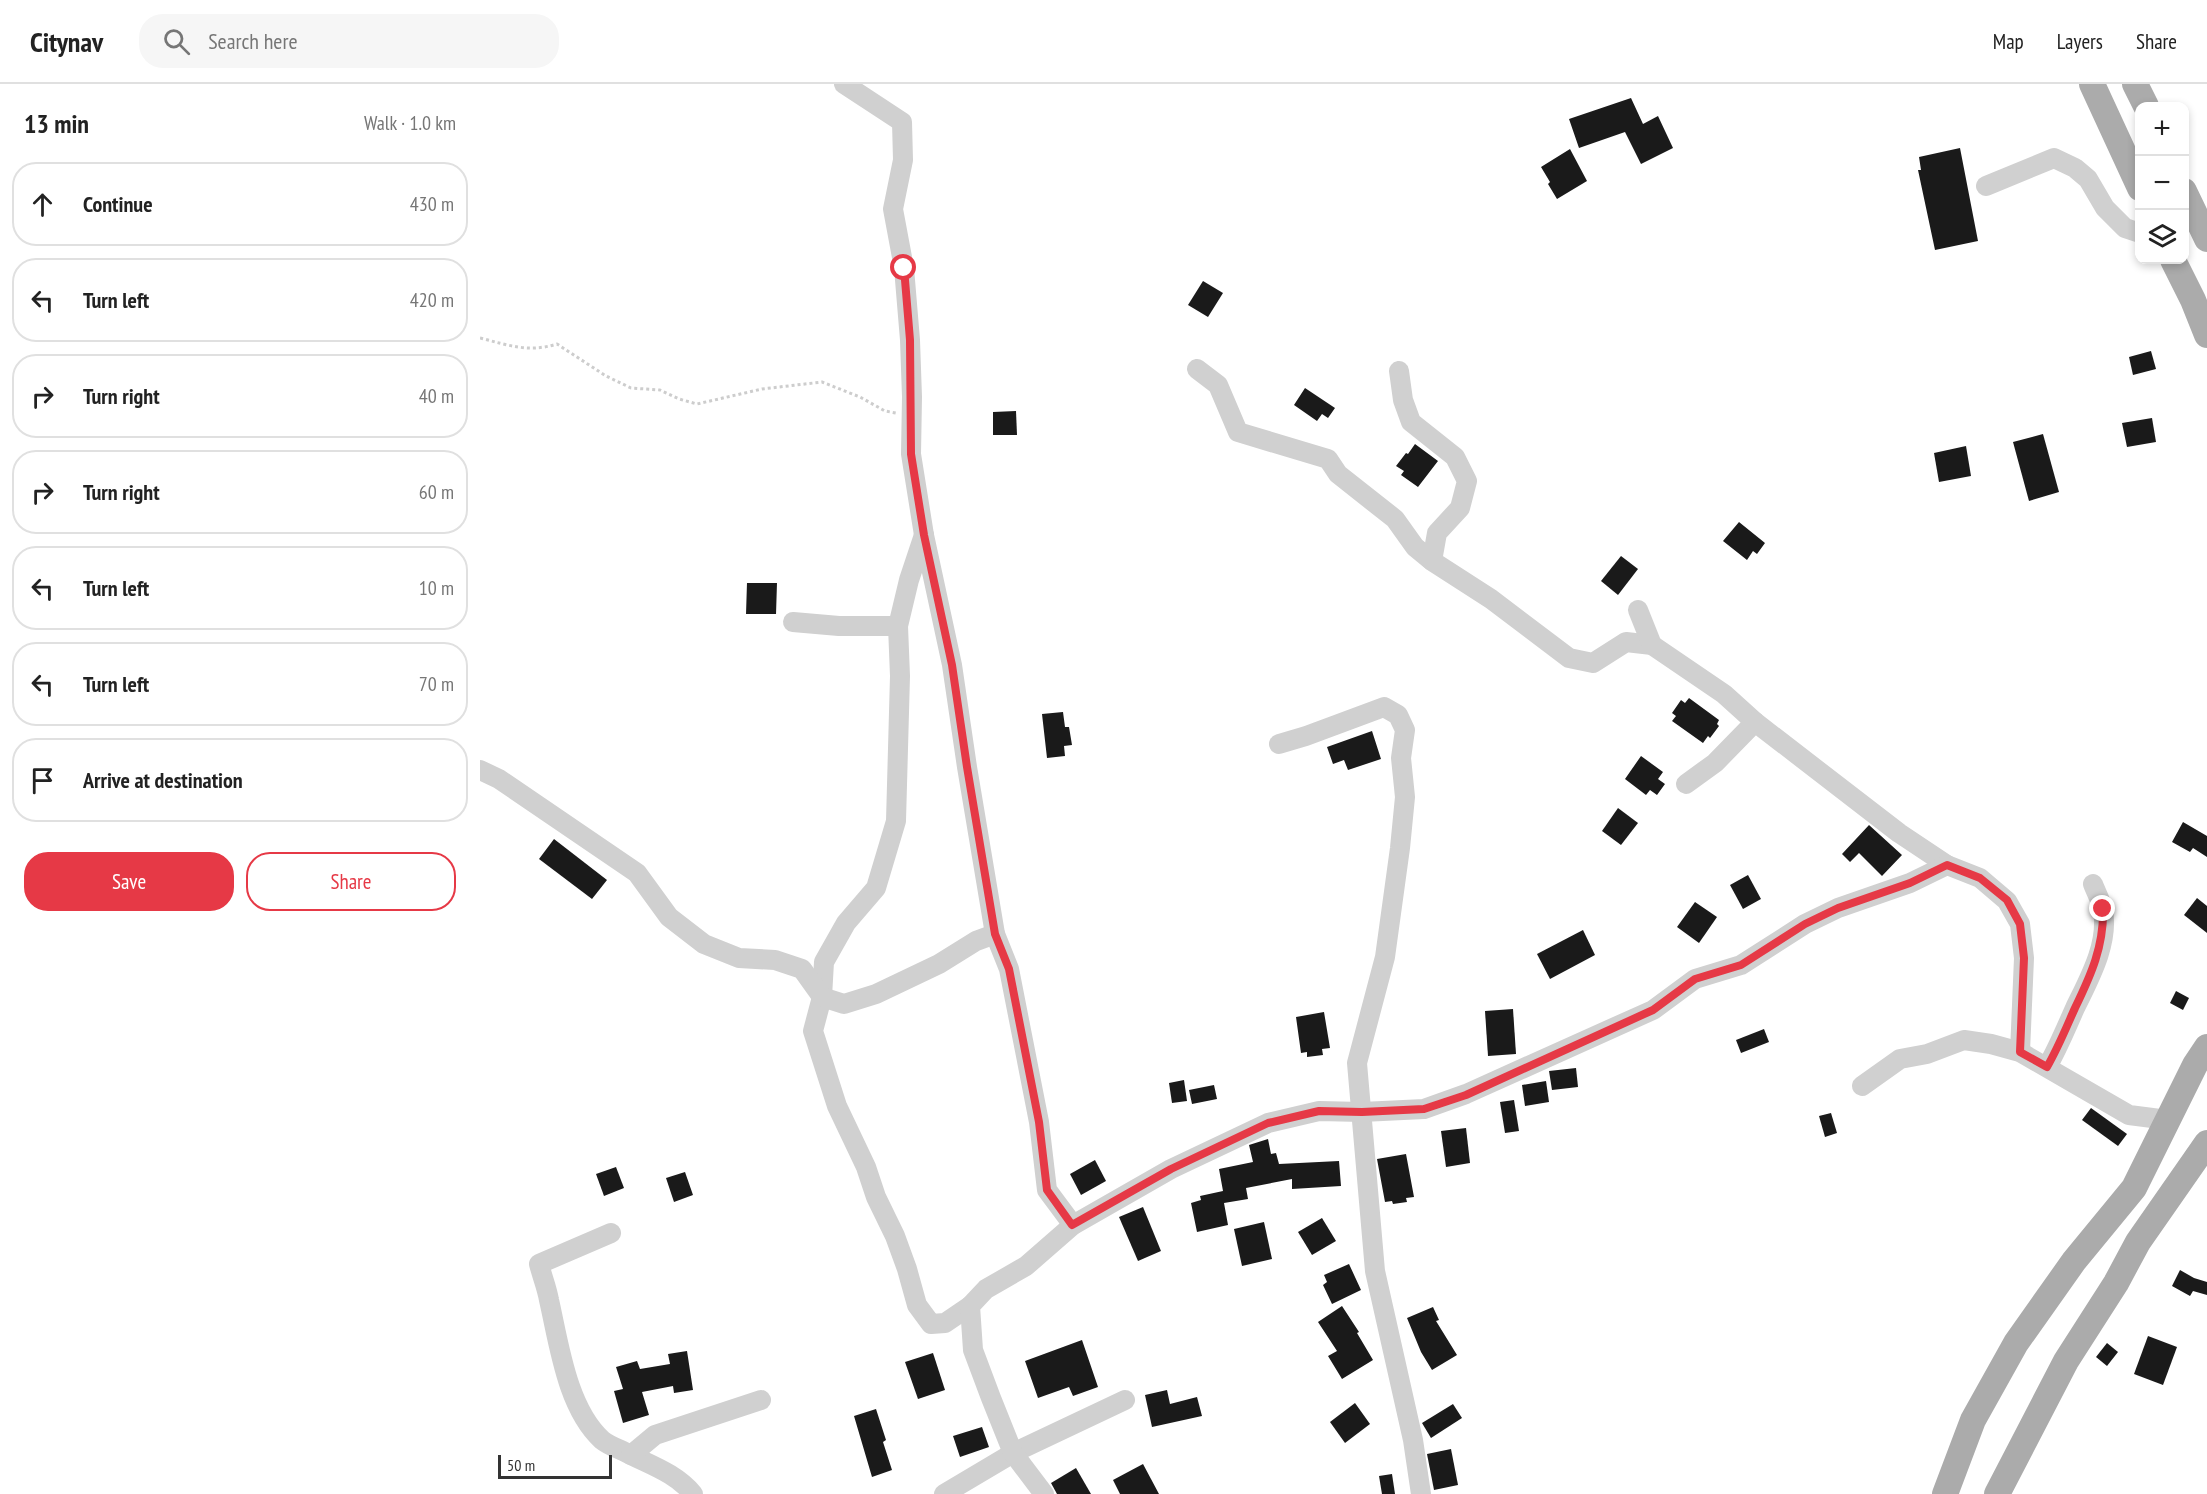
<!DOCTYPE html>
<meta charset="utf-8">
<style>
:root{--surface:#fff;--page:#f6f6f6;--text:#222;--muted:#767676;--line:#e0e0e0;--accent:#e63946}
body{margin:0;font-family:"PT Sans Narrow",sans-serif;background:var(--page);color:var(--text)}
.controls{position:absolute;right:18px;top:18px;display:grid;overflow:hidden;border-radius:12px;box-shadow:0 3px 9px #0003}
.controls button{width:54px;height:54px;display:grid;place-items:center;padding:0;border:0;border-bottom:2px solid var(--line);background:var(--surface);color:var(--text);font:30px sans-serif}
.scale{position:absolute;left:18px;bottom:15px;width:114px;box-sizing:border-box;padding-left:6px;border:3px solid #333;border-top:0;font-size:16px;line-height:21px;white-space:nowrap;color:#333;-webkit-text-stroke:4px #fff;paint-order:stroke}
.stop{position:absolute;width:18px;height:18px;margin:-14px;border:4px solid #e63946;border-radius:50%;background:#fff}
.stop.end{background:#e63946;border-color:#fff;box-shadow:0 2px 6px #0008}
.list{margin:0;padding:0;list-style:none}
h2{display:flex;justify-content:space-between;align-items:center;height:78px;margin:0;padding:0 24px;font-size:26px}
h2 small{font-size:20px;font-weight:400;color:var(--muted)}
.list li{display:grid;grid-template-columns:39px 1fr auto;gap:18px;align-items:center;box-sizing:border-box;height:84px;margin:0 12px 12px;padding:0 12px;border:2px solid var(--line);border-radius:24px}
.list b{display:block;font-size:22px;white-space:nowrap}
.list em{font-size:20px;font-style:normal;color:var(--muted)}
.actions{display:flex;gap:12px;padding:18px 24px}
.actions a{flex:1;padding:14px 0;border:2px solid var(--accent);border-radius:24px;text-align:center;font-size:21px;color:var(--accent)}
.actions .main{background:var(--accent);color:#fff}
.icon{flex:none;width:33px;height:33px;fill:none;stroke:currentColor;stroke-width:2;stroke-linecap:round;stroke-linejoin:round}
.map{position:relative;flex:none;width:1727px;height:1410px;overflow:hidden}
header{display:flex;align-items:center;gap:36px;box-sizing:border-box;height:84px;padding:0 30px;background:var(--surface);border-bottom:2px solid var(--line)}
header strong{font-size:28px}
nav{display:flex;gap:33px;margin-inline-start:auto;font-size:21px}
.search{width:420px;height:54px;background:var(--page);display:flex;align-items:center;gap:15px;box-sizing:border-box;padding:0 21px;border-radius:24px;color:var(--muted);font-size:22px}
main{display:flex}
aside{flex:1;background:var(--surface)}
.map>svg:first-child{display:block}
.building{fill:#1a1a1a}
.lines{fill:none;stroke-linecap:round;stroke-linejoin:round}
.path{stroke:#cdcdcd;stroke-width:3;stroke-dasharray:3 3;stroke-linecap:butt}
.minor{stroke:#d0d0d0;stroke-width:20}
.major{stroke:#ababab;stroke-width:26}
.route{stroke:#e63946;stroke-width:8}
</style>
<header>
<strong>Citynav</strong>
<div class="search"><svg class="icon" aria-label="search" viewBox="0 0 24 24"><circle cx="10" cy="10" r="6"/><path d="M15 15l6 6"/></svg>Search here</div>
<nav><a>Map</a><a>Layers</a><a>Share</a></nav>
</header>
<main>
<aside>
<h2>13 min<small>Walk · 1.0 km</small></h2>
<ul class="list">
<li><svg class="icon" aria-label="ahead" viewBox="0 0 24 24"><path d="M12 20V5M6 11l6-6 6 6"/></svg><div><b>Continue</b></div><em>430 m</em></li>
<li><svg class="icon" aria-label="left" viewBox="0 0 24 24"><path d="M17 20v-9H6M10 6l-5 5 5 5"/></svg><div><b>Turn left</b></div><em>420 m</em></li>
<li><svg class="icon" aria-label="right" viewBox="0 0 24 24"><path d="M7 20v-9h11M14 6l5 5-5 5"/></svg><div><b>Turn right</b></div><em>40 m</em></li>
<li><svg class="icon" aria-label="right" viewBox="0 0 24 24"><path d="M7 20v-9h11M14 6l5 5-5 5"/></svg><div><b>Turn right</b></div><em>60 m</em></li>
<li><svg class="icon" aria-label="left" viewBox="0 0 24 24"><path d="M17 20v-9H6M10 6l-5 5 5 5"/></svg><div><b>Turn left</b></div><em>10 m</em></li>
<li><svg class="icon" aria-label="left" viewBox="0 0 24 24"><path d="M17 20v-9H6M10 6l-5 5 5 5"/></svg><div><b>Turn left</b></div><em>70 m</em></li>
<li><svg class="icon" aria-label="arrive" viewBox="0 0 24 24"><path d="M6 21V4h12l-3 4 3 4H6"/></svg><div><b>Arrive at destination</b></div></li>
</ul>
<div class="actions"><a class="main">Save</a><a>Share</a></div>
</aside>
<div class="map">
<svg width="1727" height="1410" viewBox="0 0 1727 1410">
<rect width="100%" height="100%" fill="#fff"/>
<g class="building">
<path d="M1151,14l12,26 15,-8 15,32 -32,16 -16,-32 -46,16 -10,-29z"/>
<path d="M1480,64l18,93 -43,9 -17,-80h3l-2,-13z"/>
<path d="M1090,65l17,32 -30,18 -9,-15 2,-2 -9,-15z"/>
<path d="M723,197l20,12 -15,24 -20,-12z"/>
<path d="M1671,267l5,18 -23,6 -4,-18z"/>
<path d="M825,304l30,20 -7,10 -6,-4 -5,7 -23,-16z"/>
<path d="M536,327l1,24h-24v-23z"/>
<path d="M1672,334l4,24 -29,5 -5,-24z"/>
<path d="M1563,350l16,58 -30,9 -16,-59z"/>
<path d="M935,360l23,17 -20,26 -17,-12 3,-4 -8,-5 10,-13 2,1z"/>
<path d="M1486,362l5,30 -32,6 -5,-29z"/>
<path d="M1259,438l26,21 -8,11 -4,-3 -6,9 -24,-19z"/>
<path d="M1141,472l17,13 -20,26 -17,-14z"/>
<path d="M267,499h30l-1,31h-30z"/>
<path d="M1209,614l30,22 -2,4 2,2 -9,12 -2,-2 -5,7 -31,-22 4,-5 -4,-3 9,-13 4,3z"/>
<path d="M583,628l2,15h4l3,18 -8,1 1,10 -18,2 -5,-44z"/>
<path d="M892,647l9,28 -33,11 -4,-10 -11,4 -6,-17z"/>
<path d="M1161,672l22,16 -5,7 7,5 -8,11 -7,-5 -4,5 -21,-16z"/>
<path d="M1138,724l20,15 -17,22 -19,-14z"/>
<path d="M1703,738l24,14v21l-14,-9 -3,4 -18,-10z"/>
<path d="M1389,741l33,30 -20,21 -23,-23 -9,9 -8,-8z"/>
<path d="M74,755l53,41 -15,19 -53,-40z"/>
<path d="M1268,791l13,24 -18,10 -13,-24z"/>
<path d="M1717,814l10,8v27l-23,-18z"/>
<path d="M1215,818l22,15 -18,26 -22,-16z"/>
<path d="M1103,846l12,25 -45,24 -13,-25z"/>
<path d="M1696,907l13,7 -6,12 -13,-7z"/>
<path d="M1033,925l3,45 -28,2 -3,-45z"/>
<path d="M844,928l6,36 -8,1 1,6 -16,2v-5l-6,1 -5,-36z"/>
<path d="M1284,945l5,13 -28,11 -5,-13z"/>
<path d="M1096,984l2,19 -26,3 -3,-19z"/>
<path d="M704,996l3,21 -15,2 -3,-20z"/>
<path d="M1066,997l3,21 -24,4 -3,-21z"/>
<path d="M734,1001l3,14 -25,5 -3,-14z"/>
<path d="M1034,1016l5,31 -14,2 -5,-31z"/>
<path d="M1611,1024l36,26 -9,12 -36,-26z"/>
<path d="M1351,1029l6,20 -12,4 -6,-21z"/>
<path d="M986,1044l4,35 -24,4 -5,-36z"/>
<path d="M788,1055l3,15 5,-1 3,11 60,-3 2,25 -49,3v-10l-46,9 2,11 -24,4 4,22 -31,7 -6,-29 10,-3 -1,-4 23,-5 -4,-22 34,-7 -4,-17z"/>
<path d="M926,1070l8,43 -8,1 1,4 -14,2 -1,-3 -7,1 -8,-43z"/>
<path d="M615,1076l11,21 -25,14 -11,-21z"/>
<path d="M136,1083l8,21 -20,8 -8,-22z"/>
<path d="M205,1088l8,23 -19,7 -8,-24z"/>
<path d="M663,1123l18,44 -23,10 -19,-44z"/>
<path d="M842,1134l14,23 -24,14 -14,-23z"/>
<path d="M784,1138l8,37 -30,7 -8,-37z"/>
<path d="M869,1180l12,26 -29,14 -9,-19 4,-3 -3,-7z"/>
<path d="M1700,1186l14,8 13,4v13l-14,-4 -3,5 -18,-10z"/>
<path d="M862,1222l17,26 -2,1 16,27 -31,19 -14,-23 9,-5 -19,-29z"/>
<path d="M953,1223l6,13 -3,1 21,34 -25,15 -11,-18 -14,-34z"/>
<path d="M1668,1252l29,11 -14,38 -29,-11z"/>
<path d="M602,1256l16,47 -25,9 -4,-9 -31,11 -13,-37z"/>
<path d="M1627,1259l11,9 -11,14 -11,-9z"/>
<path d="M207,1267l6,39 -19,3 -1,-7 -31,6 7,23 -26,8 -9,-32 9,-2 -7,-22 21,-6 3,8 30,-5 -2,-10z"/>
<path d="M453,1269l12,37 -27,9 -13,-37z"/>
<path d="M687,1306l3,14 27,-7 5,19 -50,11 -7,-32z"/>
<path d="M875,1319l15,21 -25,19 -15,-21z"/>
<path d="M973,1320l9,14 -31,20 -9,-15z"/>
<path d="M396,1325l10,31 -3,2 9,28 -20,7 -18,-61z"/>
<path d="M502,1343l7,20 -29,10 -7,-21z"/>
<path d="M971,1365l7,36 -24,5 -7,-36z"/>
<path d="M663,1380l16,30h-39l-7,-14z"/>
<path d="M596,1384l15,26h-34l-6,-11z"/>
<path d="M912,1390l3,20h-13l-3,-18z"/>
</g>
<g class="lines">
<path class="path" d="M0,254c28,7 48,15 77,6l49,32 25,12 29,2 19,9 18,5 65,-15 60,-7 38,15 25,14 11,2"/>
<g class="minor">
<path d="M364,0l58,38 1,38 -10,49 11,59 6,72 2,57 -1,57 13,81 28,130 15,102 28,167 14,35 30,153 8,68 26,35"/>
<path d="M1506,102l68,-28 21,10 13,11 17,29 20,20 15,5"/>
<path d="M717,285l21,16 20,47 90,27 10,15 57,45 20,28 17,14 59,38 78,59 24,5 33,-21 26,3 72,49 31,28"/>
<path d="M919,287l4,29 8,22 44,35 12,24 -7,27 -23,25 -5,28"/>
<path d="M444,451l-15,45 -11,46 2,50 -4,145 -20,67 -30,35 -22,39 -2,35 -9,34 24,75 29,61 10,30 19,39 12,33 10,36 14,19 14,-1 25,-17"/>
<path d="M1158,526l14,35"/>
<path d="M313,538l46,4h59"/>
<path d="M799,660l27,-8 78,-29 14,8 7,15 -4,28 4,39 -5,51 -15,109 -28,106 18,208 38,169 8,54"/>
<path d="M0,686l19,9 138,94 32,44 35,27 35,14 36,2 27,9 20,28 22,7 32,-10 63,-30 37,-23 19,-7"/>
<path d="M1206,700l29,-21 40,-41 144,111 48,32"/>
<path d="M1567,983c11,-19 19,-39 28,-59 14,-29 34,-64 28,-98 -2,-9 -7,-18 -10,-26"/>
<path d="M1382,1002l38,-27 27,-5 37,-14 27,4 29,8 109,63 39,5"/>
<path d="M131,1149l-72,31c3,12 8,24 10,36 10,44 18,108 53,140 6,5 14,8 21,11 24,13 52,21 70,43"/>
<path d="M151,1371l24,-20 106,-35"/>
<path d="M464,1410l69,-41 112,-53"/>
<path d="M564,1410l-31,-41 -22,-55 -18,-48 -3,-44 16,-17 40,-23 47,-41 98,-56 97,-46 51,-12 43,1 62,-3 42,-15 187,-84 42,-31 46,-14 64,-41 33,-16 72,-25 37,-18 33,13 27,23 13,23 4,34 -4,94"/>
</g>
<g class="major">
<path d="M1612,0l48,104"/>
<path d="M1655,0l11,22"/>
<path d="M1704,107l23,48"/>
<path d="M1693,176l20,40 14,35"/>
<path d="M1465,1410l28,-74 43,-77 58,-82 60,-73 61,-123 12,-18"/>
<path d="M1517,1410l69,-133 50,-78 22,-41 69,-99"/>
</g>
</g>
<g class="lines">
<path class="route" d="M424,184l6,72 1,114 13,81 28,130 15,102 28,167 14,35 30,153 8,68 25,35 99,-56 97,-46 51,-12 43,1 62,-3 42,-14 187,-85 42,-31 46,-14 64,-41 33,-16 72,-25 37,-18 33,13 27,22 13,24 4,34 -4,94 27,15c11,-19 19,-39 28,-59 16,-33 29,-62 28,-99"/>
</g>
</svg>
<div class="controls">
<button>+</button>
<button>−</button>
<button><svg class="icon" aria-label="layers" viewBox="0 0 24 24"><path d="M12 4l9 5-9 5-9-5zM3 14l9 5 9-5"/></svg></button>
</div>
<div class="scale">50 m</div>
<div class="stop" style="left:424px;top:184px"></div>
<div class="stop end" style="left:1623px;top:825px"></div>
</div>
</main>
